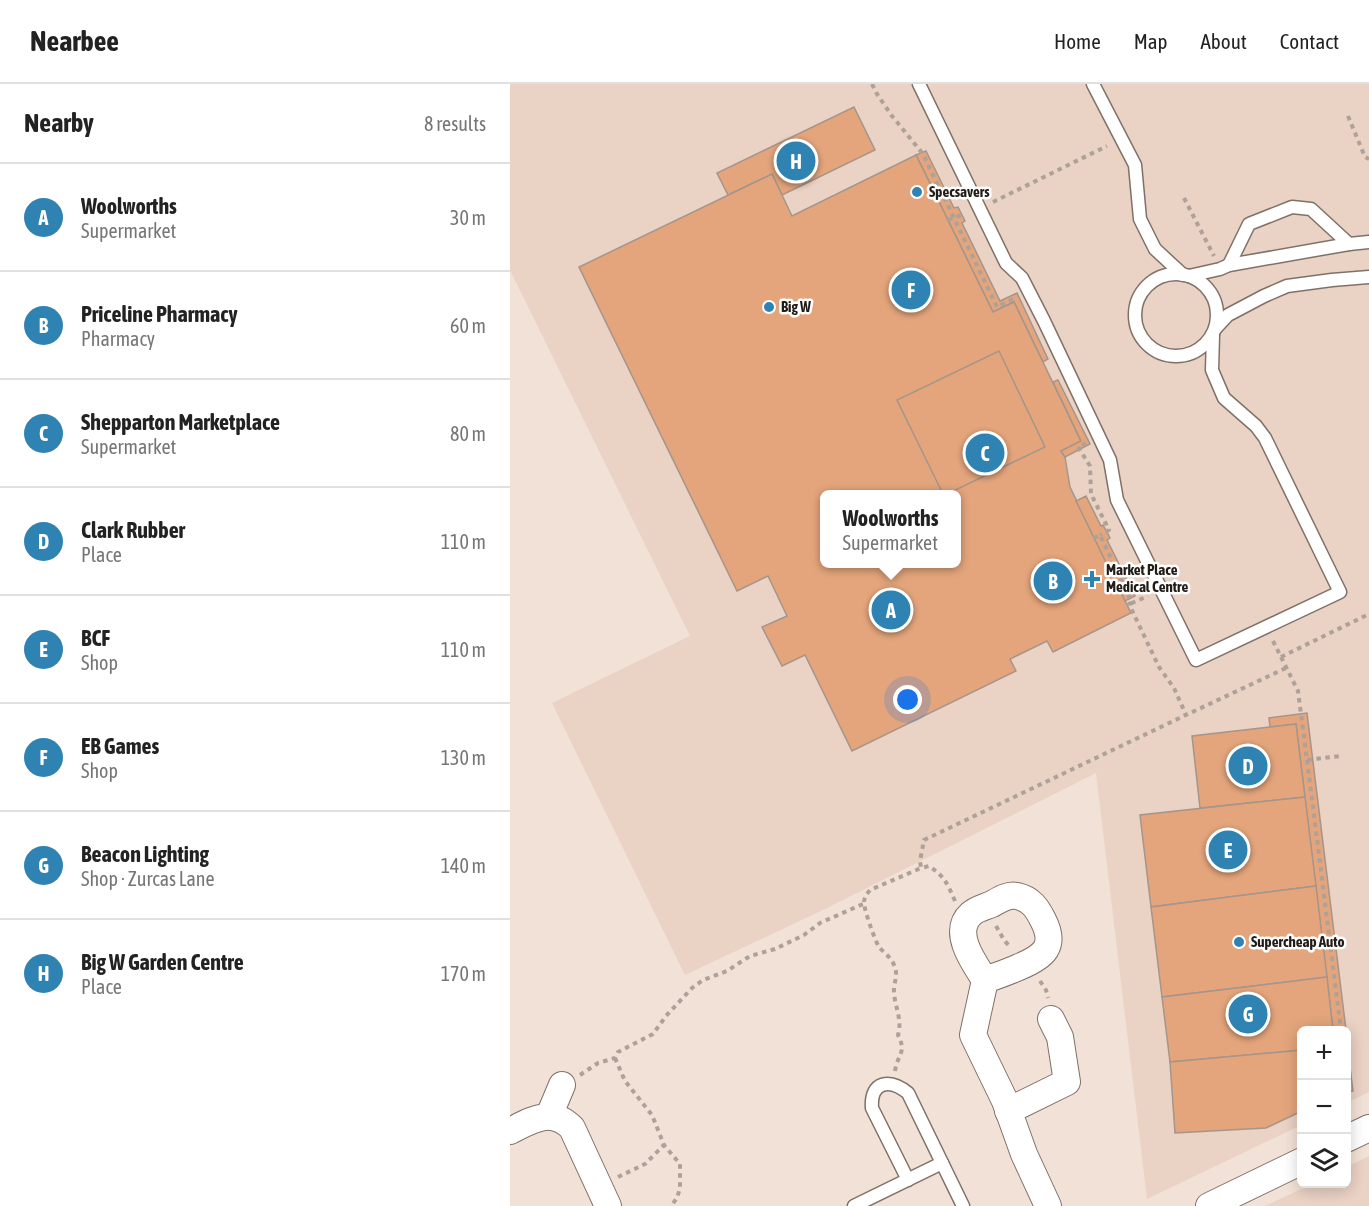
<!DOCTYPE html>
<meta charset="utf-8">
<style>
:root{--surface:#fff;--page:#f2f2f2;--text:#222;--muted:#767676;--line:#e0e0e0;--accent:#2f83b3}
body{margin:0;font-family:"Asap Condensed",sans-serif;background:var(--page);color:var(--text)}
.controls{position:absolute;right:18px;bottom:18px;display:grid;overflow:hidden;border-radius:9px;box-shadow:0 3px 15px #0003}
.controls button{width:54px;height:54px;display:grid;place-items:center;padding:0;border:0;border-bottom:2px solid var(--line);background:var(--surface);color:var(--text);font:30px sans-serif}
.you{position:absolute;left:398px;top:616px;width:21px;height:21px;margin:-15px;border:4px solid #fff;border-radius:50%;background:#1a73e8;box-shadow:0 0 0 9px #1a73e833}
.badge{display:grid;place-items:center;width:39px;height:39px;border-radius:50%;background:var(--accent);color:#fff;font-size:20px;font-weight:700}
.pin{position:absolute;translate:-50% -50%;border:3px solid #fff;box-shadow:0 2px 6px #0006}
.popup{position:absolute;left:310px;top:406px;width:141px;height:78px;box-sizing:border-box;display:grid;place-content:center;border-radius:9px;background:var(--surface);filter:drop-shadow(0 2px 4px #0005);font-size:20px;white-space:nowrap;color:var(--muted)}
.popup b{font-size:22px;color:var(--text)}
.popup::after{content:'';position:absolute;left:50%;top:100%;margin-left:-12px;border:12px solid transparent;border-top-color:var(--surface)}
.list{margin:0;padding:0;list-style:none}
h2{display:flex;justify-content:space-between;align-items:center;height:78px;margin:0;padding:0 24px;font-size:26px}
h2 small{font-size:20px;font-weight:400;color:var(--muted)}
.list li{display:grid;grid-template-columns:39px 1fr auto;gap:18px;align-items:center;box-sizing:border-box;height:108px;padding:0 24px;border-top:2px solid var(--line)}
.list b{display:block;font-size:22px;white-space:nowrap}
.list p{margin:0;font-size:20px;white-space:nowrap;color:var(--muted)}
.list em{font-size:20px;font-style:normal;color:var(--muted)}
.icon{flex:none;width:33px;height:33px;fill:none;stroke:currentColor;stroke-width:2;stroke-linecap:round;stroke-linejoin:round}
.map{position:relative;flex:none;width:859px;height:1122px;overflow:hidden}
header{display:flex;align-items:center;gap:36px;box-sizing:border-box;height:84px;padding:0 30px;background:var(--surface);border-bottom:2px solid var(--line)}
header strong{font-size:28px}
nav{display:flex;gap:33px;margin-inline-start:auto;font-size:21px}
main{display:flex}
aside{flex:1;background:var(--surface)}
.map>svg:first-child{display:block}
.built{fill:#ead2c4;fill-rule:evenodd}
.building{fill:#e4a57c;stroke:#a5958b;stroke-width:1.5;fill-rule:evenodd}
.lines{fill:none;stroke-linecap:round;stroke-linejoin:round}
.lane-casing{stroke:#807168;stroke-width:15}
.street-casing{stroke:#807168;stroke-width:28}
.path{stroke:#aea198;stroke-width:4;stroke-dasharray:4.5 4.5;stroke-linecap:butt}
.lane{stroke:#fff;stroke-width:12}
.street{stroke:#fff;stroke-width:26}
.poi-dot{fill:#2f83b3;stroke:#fff;stroke-width:2}
.labels{text-anchor:middle;stroke-width:5;stroke-linejoin:round;paint-order:stroke}
.poi-label{font-size:15px;font-weight:bold;fill:#221c18;stroke:#fff;text-anchor:start}
</style>
<header>
<strong>Nearbee</strong>
<nav><a>Home</a><a>Map</a><a>About</a><a>Contact</a></nav>
</header>
<main>
<aside>
<h2>Nearby<small>8 results</small></h2>
<ul class="list">
<li><span class="badge">A</span><div><b>Woolworths</b><p>Supermarket</p></div><em>30 m</em></li>
<li><span class="badge">B</span><div><b>Priceline Pharmacy</b><p>Pharmacy</p></div><em>60 m</em></li>
<li><span class="badge">C</span><div><b>Shepparton Marketplace</b><p>Supermarket</p></div><em>80 m</em></li>
<li><span class="badge">D</span><div><b>Clark Rubber</b><p>Place</p></div><em>110 m</em></li>
<li><span class="badge">E</span><div><b>BCF</b><p>Shop</p></div><em>110 m</em></li>
<li><span class="badge">F</span><div><b>EB Games</b><p>Shop</p></div><em>130 m</em></li>
<li><span class="badge">G</span><div><b>Beacon Lighting</b><p>Shop · Zurcas Lane</p></div><em>140 m</em></li>
<li><span class="badge">H</span><div><b>Big W Garden Centre</b><p>Place</p></div><em>170 m</em></li>
</ul>
</aside>
<div class="map">
<svg width="859" height="1122" viewBox="0 0 859 1122">
<rect width="100%" height="100%" fill="#f2e1d6"/>
<g class="built">
<path d="M0,0h859v1008l-22,11 -1,-73h-44l-1,95 -154,74 -51,-426 -271,136 -140,66 -133,-272 138,-67 -180,-366zM315,410h132v70h-132z"/>
<path d="M859,1072v50h-104l47,-22h34l1,-17z"/>
</g>
<g class="building">
<path d="M344,23l21,43 -93,45 -10,-21 -44,21 -11,-22z"/>
<path d="M416,67l28,57 4,-1 7,14 -3,2 38,78 17,-8 31,66 -5,3 -29,-60 -21,10 -77,-157z"/>
<path d="M406,71l77,157 21,-10 67,139 -20,10 4,6 5,30 61,126 -78,39 -6,-11 -37,18 6,12 -164,80 -47,-96 -23,11 -20,-39 25,-11 -19,-40 -31,15 -158,-324 193,-93 20,42zM315,410h132v70h-132z"/>
<path d="M489,267l46,96 -98,47h-4l-46,-94z"/>
<path d="M548,296l32,64 -25,13 -4,-6 20,-10 -28,-59z"/>
<path d="M576,412l15,30 2,-1 7,13 -3,2 28,56 -10,5 -49,-100z"/>
<path d="M797,629l39,317h-13l-37,-306 -26,3 -1,-9z"/>
<path d="M786,640l9,73 -105,11 -8,-72z"/>
<path d="M795,713l11,89 -165,21 -11,-92z"/>
<path d="M806,802l11,91 -165,20 -11,-90z"/>
<path d="M817,893l6,53h-31v20l-132,12 -8,-65z"/>
<path d="M836,951l7,56 -7,1z"/>
<path d="M792,966v61l-36,17 -91,5 -5,-71z"/>
</g>
<g class="lines">
<g class="lane-casing">
<g id="lane">
<path d="M409,0l87,179 16,15 22,43 66,139 7,40 79,160 144,-68 -75,-154 -9,-12 -32,-28 -12,-28 1,-35"/>
<path d="M583,0l42,81 5,54 15,30 28,26"/>
<path d="M719,181l20,-41 43,-17 19,2 38,35"/>
<circle cx="666" cy="231" r="41"/>
<path d="M679,192l31,-7 9,-4 120,-21 20,-2"/>
<path d="M705,245l13,-14 36,-19 23,-10 45,-6 37,-3"/>
<path d="M398,1096l-36,-72c-2,-27 18,-30 36,-15l55,113"/>
<path d="M344,1122l88,-43"/>
</g>
</g>
<g class="street-casing">
<g id="street">
<path d="M475,896c11,-4 23,-8 34,-13 24,-10 38,-20 24,-47 -6,-12 -12,-21 -26,-24 -9,-2 -18,4 -25,8 -7,3 -16,5 -21,10 -20,18 3,49 14,66l-12,55 32,66 19,53 24,52"/>
<path d="M498,1027l59,-29 -7,-45 -9,-18"/>
<path d="M39,1032l13,-31"/>
<path d="M0,1047c22,-11 41,-24 62,-3l36,78"/>
<path d="M836,1055l23,-11"/>
<path d="M699,1122l93,-45"/>
</g>
</g>
<g class="path">
<path d="M362,0l5,10 15,22 31,38 74,153 18,-9 1,2"/>
<path d="M838,32l17,41 4,2"/>
<path d="M674,114l30,58"/>
<path d="M483,118l114,-56"/>
<path d="M438,136l16,-6"/>
<path d="M576,359l-8,4 12,19 1,28 18,36 -9,5"/>
<path d="M584,454l6,-3 32,68 16,-7"/>
<path d="M622,519l-3,1 30,63 15,21 12,27 100,-47"/>
<path d="M763,557l25,50 9,69 33,-4"/>
<path d="M771,573l88,-43"/>
<path d="M797,676l34,270"/>
<path d="M445,817c-8,-18 -10,-24 -26,-35l-8,2 -1,-7 4,-21 262,-125"/>
<path d="M486,842l8,14 6,7"/>
<path d="M530,897l6,9 2,8"/>
<path d="M105,974l10,23 27,34 12,30 16,19v24l-3,10 -6,8"/>
<path d="M385,987c3,-18 12,-18 3,-36 5,-17 -5,-31 -4,-47 1,-8 4,-15 0,-23 -3,-8 -10,-12 -15,-18 -4,-6 -15,-38 -15,-44 0,-6 3,-9 6,-13l51,-22"/>
<path d="M70,991l18,-12 17,-5 3,-6 35,-18 13,-18 26,-28 11,-8 24,-9 23,-15 25,-7 29,-14 16,-12 43,-19"/>
<path d="M836,995l3,24"/>
<path d="M108,1093l27,-13 19,-19"/>
</g>
<use href="#lane" class="lane"/>
<use href="#street" class="street"/>
</g>
<g class="poi-dot">
<circle cx="407" cy="108" r="6"/>
<circle cx="259" cy="223" r="6"/>
<path d="M579 486h6v6h6v6h-6v6h-6v-6h-6v-6h6z"/>
<circle cx="729" cy="858" r="6"/>
</g>
<g class="labels">
<g class="poi-label">
<text x="419" y="113">Specsavers</text>
<text x="271" y="228">Big W</text>
<text x="596" y="491">Market Place<tspan x="596" dy="17">Medical Centre</tspan></text>
<text x="741" y="863">Supercheap Auto</text>
</g>
</g>
</svg>
<div class="controls">
<button>+</button>
<button>−</button>
<button><svg class="icon" aria-label="layers" viewBox="0 0 24 24"><path d="M12 4l9 5-9 5-9-5zM3 14l9 5 9-5"/></svg></button>
</div>
<div class="you"></div>
<div class="pin badge" style="left:381px;top:526px">A</div>
<div class="popup"><b>Woolworths</b>Supermarket</div>
<div class="pin badge" style="left:543px;top:497px">B</div>
<div class="pin badge" style="left:475px;top:369px">C</div>
<div class="pin badge" style="left:738px;top:682px">D</div>
<div class="pin badge" style="left:718px;top:766px">E</div>
<div class="pin badge" style="left:401px;top:206px">F</div>
<div class="pin badge" style="left:738px;top:930px">G</div>
<div class="pin badge" style="left:286px;top:77px">H</div>
</div>
</main>
